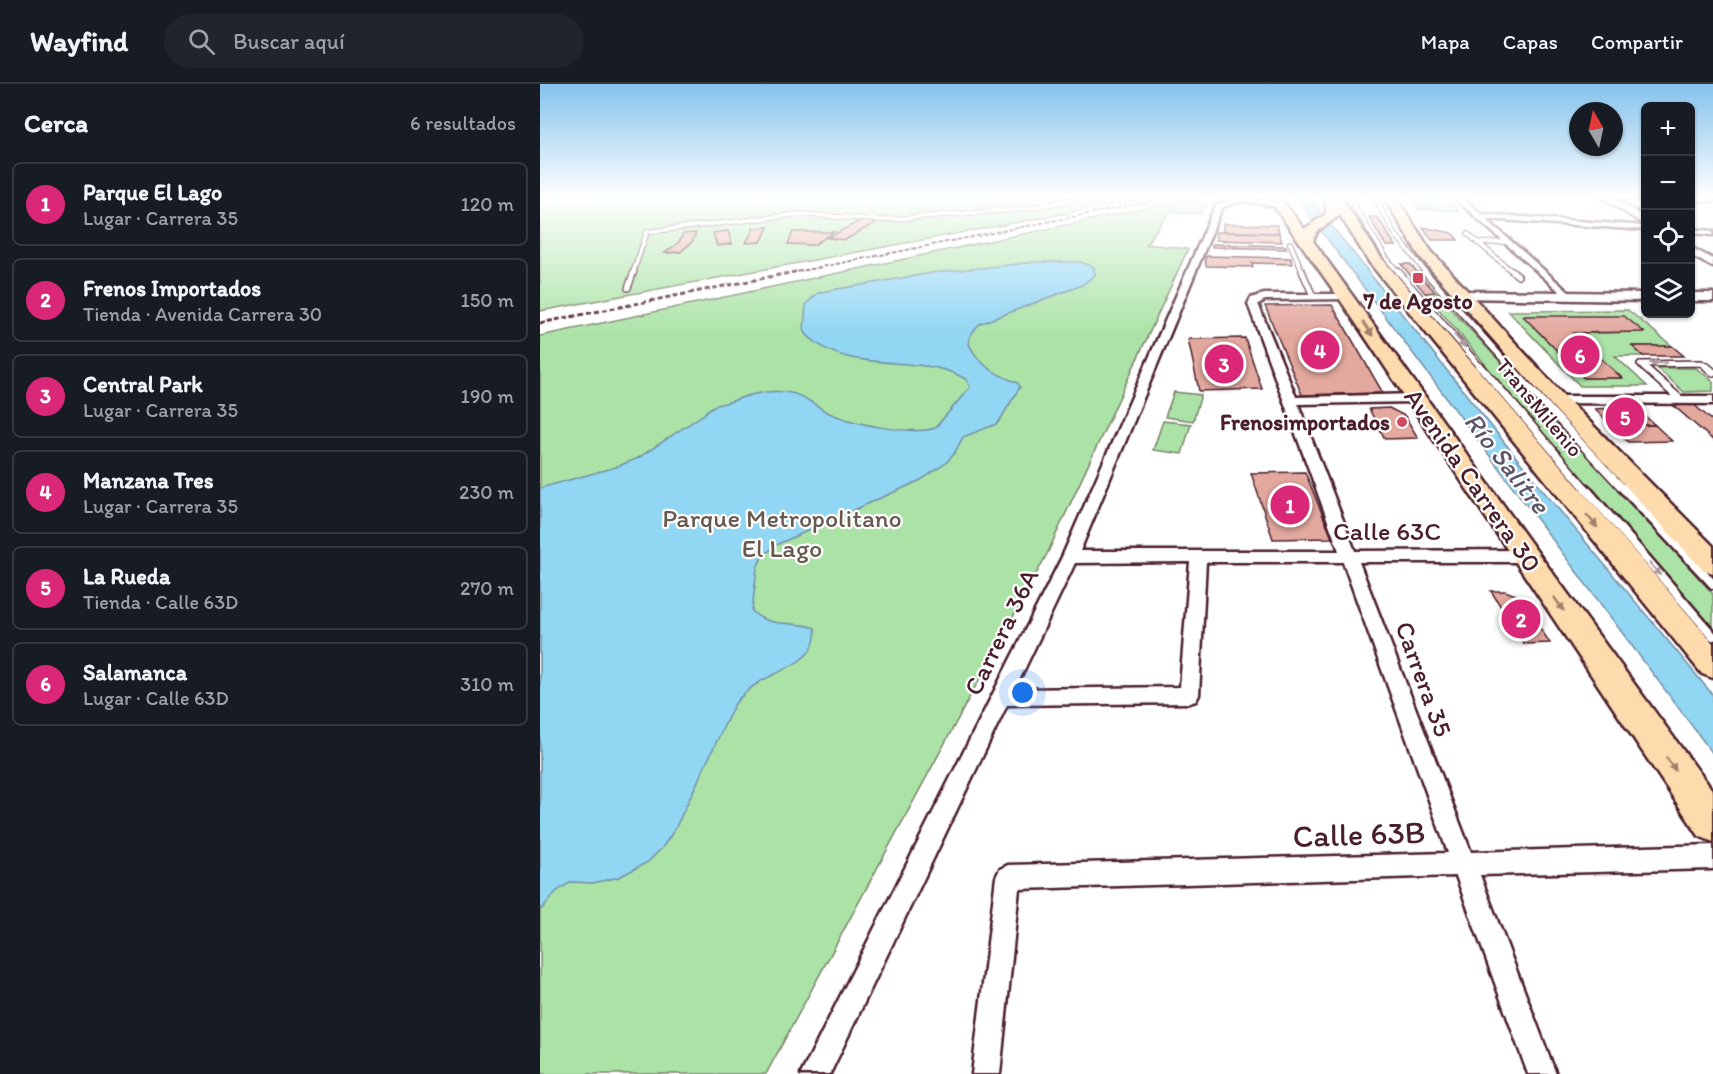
<!DOCTYPE html>
<html lang="es">
<meta charset="utf-8">
<style>
:root{--surface:#171b24;--page:#20242c;--text:#f1f3f6;--muted:#9ea1a6;--line:#363941;--accent:#db2777}
body{margin:0;font-family:Itim,sans-serif;background:var(--page);color:var(--text)}
.controls{position:absolute;right:18px;top:18px;display:grid;overflow:hidden;border-radius:9px;box-shadow:0 2px 4px #0004}
.controls button{width:54px;height:54px;display:grid;place-items:center;padding:0;border:0;border-bottom:2px solid var(--line);background:var(--surface);color:var(--text);font:30px sans-serif}
.compass{position:absolute;left:1029px;top:18px;width:54px;height:54px;border-radius:50%;background:var(--surface);box-shadow:0 2px 4px #0004;rotate:351deg}
.you{position:absolute;left:483px;top:609px;width:21px;height:21px;margin:-15px;border:4px solid #fff;border-radius:50%;background:#1a73e8;box-shadow:0 0 0 9px #1a73e833}
.badge{display:grid;place-items:center;width:39px;height:39px;border-radius:50%;background:var(--accent);color:#fff;font-size:20px;font-weight:700}
.pin{position:absolute;translate:-50% -50%;border:3px solid #fff;box-shadow:0 2px 6px #0006}
.list{margin:0;padding:0;list-style:none}
h2{display:flex;justify-content:space-between;align-items:center;height:78px;margin:0;padding:0 24px;font-size:26px}
h2 small{font-size:20px;font-weight:400;color:var(--muted)}
.list li{display:grid;grid-template-columns:39px 1fr auto;gap:18px;align-items:center;box-sizing:border-box;height:84px;margin:0 12px 12px;padding:0 12px;border:2px solid var(--line);border-radius:9px}
.list b{display:block;font-size:22px;white-space:nowrap}
.list p{margin:0;font-size:20px;white-space:nowrap;color:var(--muted)}
.list em{font-size:20px;font-style:normal;color:var(--muted)}
.icon{flex:none;width:33px;height:33px;fill:none;stroke:currentColor;stroke-width:2;stroke-linecap:round;stroke-linejoin:round}
.map{position:relative;flex:none;width:1173px;height:990px;overflow:hidden}
header{display:flex;align-items:center;gap:36px;box-sizing:border-box;height:84px;padding:0 30px;background:var(--surface);border-bottom:2px solid var(--line)}
header strong{font-size:28px}
nav{display:flex;gap:33px;margin-inline-start:auto;font-size:21px}
.search{width:420px;height:54px;background:var(--page);display:flex;align-items:center;gap:15px;box-sizing:border-box;padding:0 21px;border-radius:33px;color:var(--muted);font-size:22px}
main{display:flex}
aside{flex:1;background:var(--surface)}
.map>svg:first-child{display:block}
.green{fill:#abe3a7;stroke:#7a8169;stroke-width:1.5;fill-rule:evenodd}
.water{fill:#91d6f3;stroke:#758da3;stroke-width:1.5}
.building{fill:#e3a99f;stroke:#4a1f2b;stroke-width:1.5}
.lines{fill:none;stroke-linecap:round;stroke-linejoin:round}
.service-far3-casing{stroke:#4a1f2b;stroke-width:6}
.service-far2-casing{stroke:#4a1f2b;stroke-width:8}
.service-far1-casing{stroke:#4a1f2b;stroke-width:10}
.service-casing{stroke:#4a1f2b;stroke-width:13}
.minor-casing{stroke:#4a1f2b;stroke-width:5}
.tertiary-casing{stroke:#4a1f2b;stroke-width:5}
.trunk-casing{stroke:#4a1f2b;stroke-width:5}
.service-far3{stroke:#fff;stroke-width:4}
.service-far2{stroke:#fff;stroke-width:5}
.service-far1{stroke:#fff;stroke-width:7}
.service{stroke:#fff;stroke-width:8}
.minor{fill:#fff;fill-rule:evenodd}
.tertiary{fill:#fff;fill-rule:evenodd}
.trunk{fill:#fddbac;fill-rule:evenodd}
.rail-far1{stroke:#4a1f2b;stroke-width:2;stroke-dasharray:4.5 2;stroke-linecap:butt}
.rail{stroke:#4a1f2b;stroke-width:3;stroke-dasharray:5 3;stroke-linecap:butt}
.oneway{fill:#a47d6c}
.oneway2{fill:#ae9aa0}
.poi-dot{fill:#d1495b;stroke:#fff;stroke-width:2}
.labels{text-anchor:middle;stroke-width:4.5;stroke-linejoin:round;paint-order:stroke}
.far-poi-label{font-size:22px;font-weight:bold;fill:#4a1f2b;stroke:#fff}
.far-street-label{font-size:22px;fill:#4a1f2b;stroke:#fff}
.street-label{font-size:26px;fill:#4a1f2b;stroke:#fff}
.park-label{font-size:26px;fill:#675a50;stroke:#fff}
.water-label{font-size:27px;font-style:italic;fill:#5f5667;stroke:#fff}
.near-street-label{font-size:32px;fill:#4a1f2b;stroke:#fff}
</style>
<header>
<strong>Wayfind</strong>
<div class="search"><svg class="icon" aria-label="search" viewBox="0 0 24 24"><circle cx="10" cy="10" r="6"/><path d="M15 15l6 6"/></svg>Buscar aquí</div>
<nav><a>Mapa</a><a>Capas</a><a>Compartir</a></nav>
</header>
<main>
<aside>
<h2>Cerca<small>6 resultados</small></h2>
<ul class="list">
<li><span class="badge">1</span><div><b>Parque El Lago</b><p>Lugar · Carrera 35</p></div><em>120 m</em></li>
<li><span class="badge">2</span><div><b>Frenos Importados</b><p>Tienda · Avenida Carrera 30</p></div><em>150 m</em></li>
<li><span class="badge">3</span><div><b>Central Park</b><p>Lugar · Carrera 35</p></div><em>190 m</em></li>
<li><span class="badge">4</span><div><b>Manzana Tres</b><p>Lugar · Carrera 35</p></div><em>230 m</em></li>
<li><span class="badge">5</span><div><b>La Rueda</b><p>Tienda · Calle 63D</p></div><em>270 m</em></li>
<li><span class="badge">6</span><div><b>Salamanca</b><p>Lugar · Calle 63D</p></div><em>310 m</em></li>
</ul>
</aside>
<div class="map">
<svg width="1173" height="990" viewBox="0 0 1173 990">
<rect width="100%" height="100%" fill="#fff"/>
<filter id="ink" filterUnits="userSpaceOnUse"><feTurbulence type="fractalNoise" baseFrequency=".0167" numOctaves="2"/><feDisplacementMap in="SourceGraphic" scale="12" xChannelSelector="R" yChannelSelector="G"/><feConvolveMatrix kernelMatrix="1 2 1 2 8 2 1 2 1" color-interpolation-filters="sRGB"/></filter>
<g filter="url(#ink)">
<g class="green">
<path d="M0,112h619l-619,115z"/>
<path d="M869,112h35l15,15 -41,-2z"/>
<path d="M644,116l22,4 -5,10 -31,-3 -24,33 42,5 -141,305 -281,520h-226v-738z"/>
<path d="M895,208l173,185 105,117v35l-176,-203 -112,-133z"/>
<path d="M1088,226l44,36h-39l10,10h-28l32,30h-67l-72,-75zM984,232h100l19,16 -69,1 47,45h-37z"/>
<path d="M1117,284h39l17,13v10l-29,1z"/>
<path d="M634,308l27,3 -8,26 -28,-4z"/>
<path d="M623,337l28,3 -9,30 -29,-4z"/>
</g>
<g class="water">
<path d="M755,112h13l228,286 177,213v59z"/>
<path d="M496,178h44l14,5 1,8 -13,10 -103,39 -9,12 -1,8c11,23 27,30 49,39l2,4 -20,33 -3,4 -34,13 -9,17 -8,9 -25,17 -145,65 -14,12 -5,11 -5,43c17,18 42,9 63,17 5,33 -35,41 -57,55 -10,6 -17,13 -24,22l-59,124 -13,19 -14,14 -29,15 -26,6 -22,-1 -15,10 -16,19v-423l76,-21 22,-9 66,-44c9,-11 16,-9 28,-13 18,-7 40,-12 59,-8 14,3 24,12 36,19 23,11 84,24 108,16l35,-41 -3,-7c-48,-30 -117,-2 -160,-45l-3,-5 2,-26 12,-11 8,-2 106,-18z"/>
</g>
<g class="building">
<path d="M1075,112l20,1 5,4 -19,-1z"/>
<path d="M829,133h8l19,29h-10z"/>
<path d="M321,136l16,2 -32,18 -17,-2z"/>
<path d="M683,140l54,1 2,8 -56,-1z"/>
<path d="M228,143l-7,15 -15,1 8,-15z"/>
<path d="M883,143l29,6 6,7h-26z"/>
<path d="M188,147l4,13 -15,2 -4,-13z"/>
<path d="M253,148h41l-20,13 -26,-1z"/>
<path d="M676,148l63,1 3,9 -66,-2z"/>
<path d="M156,149l-4,9 -12,10 -15,1 14,-11 4,-8z"/>
<path d="M672,160l74,2v3l-74,-2z"/>
<path d="M665,172l86,2 1,6 -40,-1 1,4 -47,-1z"/>
<path d="M861,180h9l25,28 -10,1z"/>
<path d="M792,221l51,88 -81,2 -37,-89z"/>
<path d="M983,232h101l20,16 -70,1 48,45h-38z"/>
<path d="M705,254l17,51 -63,2 -11,-52z"/>
<path d="M1092,262h40l12,10h-41z"/>
<path d="M1153,320l20,17v19l-39,-34z"/>
<path d="M1095,323l20,18 -43,1 -17,-17z"/>
<path d="M849,324l16,8 13,22 -33,1 -16,-30z"/>
<path d="M1115,341l17,16 -44,1 -16,-16z"/>
<path d="M765,388l27,66 -59,1 -22,-66z"/>
<path d="M951,507h14l14,5 31,47 -26,1z"/>
</g>
<g class="lines">
<g class="service-far3-casing">
<g id="service-far3">
<path d="M808,112l39,63 12,14"/>
<path d="M834,112l19,35 33,42"/>
<path d="M928,150l46,39"/>
<path d="M750,159l13,30"/>
<path d="M937,159l30,-1"/>
<path d="M93,189l14,-41 152,-18 81,6 142,-11 71,-13"/>
</g>
</g>
<g class="service-far2-casing">
<g id="service-far2">
<path d="M762,187l11,25"/>
<path d="M858,187l84,98"/>
<path d="M884,187l88,98"/>
<path d="M972,187l6,5"/>
<path d="M88,204l6,-17"/>
<path d="M1106,285l-6,-5 61,-1 8,6"/>
</g>
</g>
<g class="service-far1-casing">
<g id="service-far1">
<path d="M941,283l106,123"/>
<path d="M970,283l114,123"/>
<path d="M1104,283l37,33"/>
<path d="M1167,283l6,5"/>
</g>
</g>
<g class="service-casing">
<g id="service">
<path d="M1045,404l128,148"/>
<path d="M1083,404l90,96"/>
</g>
</g>
<g class="minor-casing">
<g id="minor">
<path d="M912,112h8l21,18 165,12v4l-160,-11 85,75 2,2 -5,3z"/>
<path d="M709,114l16,2 18,6 -4,2c-19,-5 -39,-11 -57,0l-142,343h259l-91,-247 3,-6 13,-4h85l2,2 -5,3 -81,1 -7,4 38,93 121,-3 6,4 -6,4 -119,2 57,147 170,-1 6,2 2,4 -2,4 -6,2h-166l112,290 242,-7v24l-233,6 76,199h-28l-72,-198 -437,13 -19,185h-28l24,-197 4,-8 8,-4 440,-12 -105,-291h-137l-7,133 -3,6 -7,2 -182,2 -177,369h-29l261,-517 153,-350 15,-8zM650,478l-10,125 -165,2 60,-126z"/>
<path d="M1150,145l23,2v4l-23,-2z"/>
<path d="M1017,312h156v8l-160,-1 -2,-3z"/>
</g>
</g>
<g class="tertiary-casing">
<g id="tertiary">
<path d="M1060,112h10l36,22v8z"/>
<path d="M1150,112h23v5l-23,-1z"/>
<path d="M1150,163l23,12v8l-23,-12z"/>
<path d="M923,207l183,2v8l-187,-3v-6z"/>
<rect x="1150" y="209" width="23" height="8"/>
</g>
</g>
<g class="trunk-casing">
<g id="trunk">
<path d="M727,112h12l25,33 22,-15 -1,-18h15l40,60 333,387v35l-11,-4 -333,-412 -29,-47 -23,17 -4,9 222,308 178,242v51l-14,-6 -360,-538z"/>
<path d="M843,112h12l36,55 133,145 149,150v27l-10,-3 -153,-166 -130,-147z"/>
</g>
</g>
<use href="#service-far3" class="service-far3"/>
<use href="#service-far2" class="service-far2"/>
<use href="#service-far1" class="service-far1"/>
<use href="#service" class="service"/>
<use href="#minor" class="minor"/>
<use href="#tertiary" class="tertiary"/>
<use href="#trunk" class="trunk"/>
<path class="rail-far1" d="M251,189l386,-77"/>
<path class="rail" d="M0,239l259,-52"/>
</g>
<defs><path id="oneway-solid" d="M-6-.8H1V-3.2L6.5 0L1 3.2V.8H-6Z" transform="scale(1.5)"/></defs>
<g class="oneway">
<use href="#oneway-solid" transform="translate(828 245) rotate(55)"/>
<use href="#oneway-solid" transform="translate(1052 437) rotate(50)"/>
<use href="#oneway-solid" transform="translate(1019 520) rotate(55)"/>
<use href="#oneway-solid" transform="translate(1131 680) rotate(55)"/>
</g>
<g class="oneway2">
<use href="#oneway-solid" transform="translate(920 257) rotate(50)"/>
<use href="#oneway-solid" transform="translate(1118 279) rotate(179)"/>
<use href="#oneway-solid" transform="translate(1115 485) rotate(49)"/>
</g>
</g>
<linearGradient id="sky" x2="0" y2="1"><stop stop-color="#85c2ec"/><stop offset="0.45" stop-color="#fff"/><stop offset="1" stop-color="#fff" stop-opacity="0"/></linearGradient>
<rect width="1173" height="250" fill="url(#sky)"/>
<g class="poi-dot">
<rect x="872" y="188" width="12" height="12" rx="3"/>
<circle cx="862" cy="338" r="6"/>
</g>
<g class="labels">
<g class="far-poi-label">
<text x="878" y="225">7 de Agosto</text>
<text x="850" y="346" text-anchor="end">Frenosimportados</text>
</g>
<g class="far-street-label">
<text transform="translate(1000 323) rotate(50)" y="8">TransMilenio</text>
</g>
<g class="street-label">
<text transform="translate(933 396) rotate(55)" y="9">Avenida Carrera 30</text>
<text x="847" y="456">Calle 63C</text>
<text transform="translate(461 548) rotate(-64)" y="9">Carrera 36A</text>
<text transform="translate(884 595) rotate(70)" y="9">Carrera 35</text>
</g>
<g class="park-label">
<text x="242" y="443">Parque Metropolitano<tspan x="242" dy="30">El Lago</tspan></text>
</g>
<g class="water-label">
<text transform="translate(967 379) rotate(52)" y="9">Río Salitre</text>
</g>
<g class="near-street-label">
<text transform="translate(819 750) rotate(-2)" y="11">Calle 63B</text>
</g>
</g>
</svg>
<div class="controls">
<button>+</button>
<button>−</button>
<button><svg class="icon" aria-label="locate" viewBox="0 0 24 24"><circle cx="12" cy="12" r="6"/><path d="M12 2v4M12 18v4M2 12h4M18 12h4"/></svg></button>
<button><svg class="icon" aria-label="layers" viewBox="0 0 24 24"><path d="M12 4l9 5-9 5-9-5zM3 14l9 5 9-5"/></svg></button>
</div>
<svg class="compass" viewBox="-18 -18 36 36"><path d="M0-13l5 13h-10z" fill="#e53935"/><path d="M0 13l5-13h-10z" fill="#9ea1a6"/></svg>
<div class="you"></div>
<div class="pin badge" style="left:750px;top:421px">1</div>
<div class="pin badge" style="left:981px;top:535px">2</div>
<div class="pin badge" style="left:684px;top:280px">3</div>
<div class="pin badge" style="left:780px;top:266px">4</div>
<div class="pin badge" style="left:1085px;top:333px">5</div>
<div class="pin badge" style="left:1040px;top:271px">6</div>
</div>
</main>
